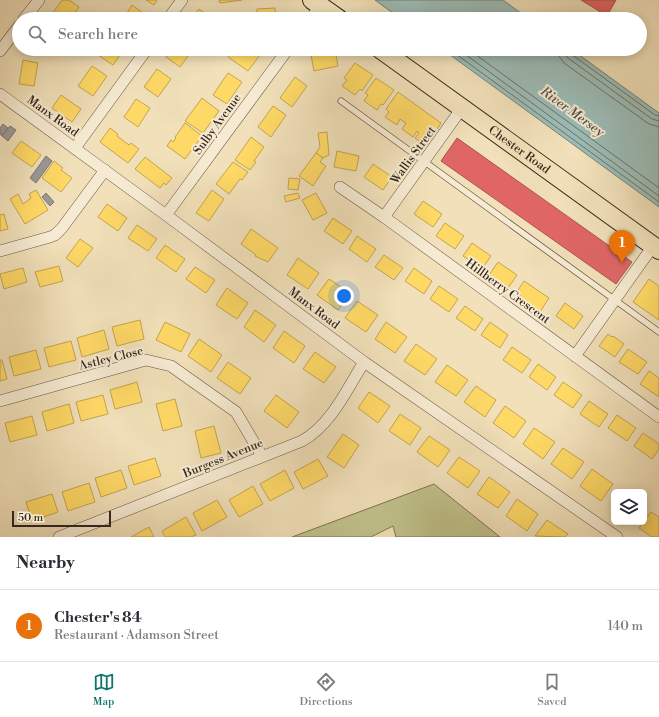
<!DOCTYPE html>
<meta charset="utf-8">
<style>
:root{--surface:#fff;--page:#f7f7f7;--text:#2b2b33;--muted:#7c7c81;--line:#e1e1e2;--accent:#0f766e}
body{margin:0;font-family:"Libre Bodoni",serif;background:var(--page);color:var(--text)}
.controls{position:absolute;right:12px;bottom:12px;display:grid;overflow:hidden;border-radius:6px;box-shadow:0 2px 10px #0003}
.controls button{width:36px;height:36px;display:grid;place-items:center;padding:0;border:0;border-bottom:1px solid var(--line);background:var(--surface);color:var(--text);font:20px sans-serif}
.scale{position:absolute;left:12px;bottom:10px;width:99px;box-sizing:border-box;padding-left:4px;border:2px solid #37271e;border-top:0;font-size:11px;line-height:14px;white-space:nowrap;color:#37271e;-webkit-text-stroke:3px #f6ebd2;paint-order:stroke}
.you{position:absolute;left:344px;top:296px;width:14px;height:14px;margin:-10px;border:3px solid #fff;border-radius:50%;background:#1a73e8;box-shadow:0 0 0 6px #1a73e833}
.badge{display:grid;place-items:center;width:26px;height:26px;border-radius:50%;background:var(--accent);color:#fff;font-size:13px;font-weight:700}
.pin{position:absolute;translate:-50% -33px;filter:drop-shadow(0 1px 2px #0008)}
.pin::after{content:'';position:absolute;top:21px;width:14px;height:12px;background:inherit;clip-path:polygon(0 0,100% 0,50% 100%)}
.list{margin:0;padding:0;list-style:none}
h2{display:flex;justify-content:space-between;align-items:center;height:52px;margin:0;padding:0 16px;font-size:17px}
h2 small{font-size:13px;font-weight:400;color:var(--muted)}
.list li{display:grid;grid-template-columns:26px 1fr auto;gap:12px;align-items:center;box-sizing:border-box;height:72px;padding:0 16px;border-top:1px solid var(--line)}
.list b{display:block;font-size:15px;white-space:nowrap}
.list p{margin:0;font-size:13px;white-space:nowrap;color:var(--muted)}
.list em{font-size:13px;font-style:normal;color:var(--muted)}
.icon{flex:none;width:22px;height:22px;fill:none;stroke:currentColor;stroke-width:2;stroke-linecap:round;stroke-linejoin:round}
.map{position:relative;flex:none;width:659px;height:537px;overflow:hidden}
.search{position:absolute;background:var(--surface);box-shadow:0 2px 10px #0003;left:12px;right:12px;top:12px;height:44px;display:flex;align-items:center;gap:10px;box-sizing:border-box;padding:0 14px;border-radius:22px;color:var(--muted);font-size:15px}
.sheet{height:124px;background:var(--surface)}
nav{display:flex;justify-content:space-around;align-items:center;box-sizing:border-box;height:56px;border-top:1px solid var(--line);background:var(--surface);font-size:11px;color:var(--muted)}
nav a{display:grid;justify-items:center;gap:2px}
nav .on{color:var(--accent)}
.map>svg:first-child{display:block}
.green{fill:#c0c18b;stroke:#7c7454}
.water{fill:#9cbcb6;stroke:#748079}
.homes{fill:#ffd966;stroke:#c3a450}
.shops{fill:#e06666;stroke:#ad5350}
.industry{fill:#999;stroke:#7c7774}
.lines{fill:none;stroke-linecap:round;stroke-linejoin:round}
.shore{stroke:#6a726a;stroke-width:1}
.service-casing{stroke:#665545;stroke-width:7}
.minor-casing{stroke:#665545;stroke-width:12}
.trunk-casing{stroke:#37271e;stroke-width:20}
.path{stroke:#37271e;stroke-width:2.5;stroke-dasharray:3 2;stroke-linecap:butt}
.service{stroke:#f6ebd2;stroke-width:5.5}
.minor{stroke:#f6ebd2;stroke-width:11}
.trunk{stroke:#f1e0b9;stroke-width:18}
.labels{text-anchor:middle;stroke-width:4;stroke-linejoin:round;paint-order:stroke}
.street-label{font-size:12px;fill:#37271e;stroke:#f6ebd2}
.water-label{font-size:13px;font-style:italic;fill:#504c44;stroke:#f6ebd2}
</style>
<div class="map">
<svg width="659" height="537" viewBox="0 0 659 537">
<rect width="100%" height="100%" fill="#f1e0b9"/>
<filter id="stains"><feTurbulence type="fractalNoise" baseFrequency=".005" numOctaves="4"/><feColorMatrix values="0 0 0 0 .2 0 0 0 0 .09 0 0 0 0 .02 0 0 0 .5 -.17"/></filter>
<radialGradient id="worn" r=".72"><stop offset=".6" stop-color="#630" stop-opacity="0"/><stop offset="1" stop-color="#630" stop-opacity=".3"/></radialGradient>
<path class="green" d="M434,484l66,53h-104l-3,-11 -22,11h-79z"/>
<g class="water">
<path d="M375,0h128l26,19h-128z"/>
<path d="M442,49h129l88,64v94z"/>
</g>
<g class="homes">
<path d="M62,0h7l10,7 -8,12h-17l-4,-2z"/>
<path d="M146,0h11l-3,5z"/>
<path d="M219,0h23l-22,3z"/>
<path d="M132,5l15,11 -2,3h-22z"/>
<path d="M275,8l1,11h-19v-10z"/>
<path d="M199,9l14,10h-21z"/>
<path d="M37,49h13l-5,6z"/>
<path d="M102,49h22l-11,16 -15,-10z"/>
<path d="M172,49h21l-13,18 -14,-10z"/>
<path d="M244,49h16l3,2 -15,20 -20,-14 4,-6 7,5z"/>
<path d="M335,50l3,16 -24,5 -3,-16z"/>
<path d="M23,60l15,3 -4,23 -15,-2z"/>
<path d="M355,63l18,12 -11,16 -2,-2 -5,6 -13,-9 5,-6 -3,-2z"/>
<path d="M92,66l15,10 -14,20 -15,-10z"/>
<path d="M157,69l14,10 -13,18 -14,-10z"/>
<path d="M228,73l14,9 -15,22 -14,-9z"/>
<path d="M295,77l12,9 -15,21 -12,-9z"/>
<path d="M376,78l18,12 -11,15 -2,-1 -4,6 -13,-9 4,-6 -3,-2z"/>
<path d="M398,92l43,31 -15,23 -11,-8 4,-5 -2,-2 -4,6 -11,-8 4,-6 -6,-4 -3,6 -12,-8 4,-5 -3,-3z"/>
<path d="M61,95l20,14 -9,13 -20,-14z"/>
<path d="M202,98l17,13 -16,22 -18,-12z"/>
<path d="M136,99l14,9 -12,19 -14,-10z"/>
<path d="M273,106l13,9 -15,22 -13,-10z"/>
<path d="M185,123l17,13 -17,23 -18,-13 4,-6 2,2 3,-4 -1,-1z"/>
<path d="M110,128l8,6 -1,2 12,9 2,-2 8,6 -11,14 -28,-21z"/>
<path d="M327,132l2,23 -6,3 -7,-5 4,-6 -2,-14z"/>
<path d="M251,137l13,10 -10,14 2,1 -6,8 -15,-10z"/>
<path d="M21,141l20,14 -9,12 -20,-14z"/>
<path d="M337,151l22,5 -3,15 -22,-4z"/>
<path d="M316,153l7,5 -3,4 6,4 -13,20 -14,-10z"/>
<path d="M145,157l27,21 -6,7 -2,-2 -4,5 -25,-19z"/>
<path d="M54,161l9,7 -2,2 11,8 -11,14 -19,-14z"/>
<path d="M233,162l15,10 -6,8 -2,-1 -11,15 -13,-10z"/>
<path d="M373,164l19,13 -9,13 -19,-13z"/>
<path d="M289,178l11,1 -2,11 -10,-1z"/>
<path d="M36,190l12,20 -23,14 -15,-25 8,-5 5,10 8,-6 -2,-4z"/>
<path d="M212,190l12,9 -15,22 -13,-8z"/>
<path d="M298,193l2,5 -14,4 -2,-6z"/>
<path d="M316,193l11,20 -14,7 -11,-20z"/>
<path d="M423,201l19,13 -9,13 -19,-13z"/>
<path d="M107,204l20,14 -9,13 -20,-14z"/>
<path d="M4,214l4,15 -8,2v-16z"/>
<path d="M333,218l19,13 -9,13 -19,-13z"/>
<path d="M445,223l19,13 -9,13 -19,-13z"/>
<path d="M137,225l20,14 -9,12 -20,-13z"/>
<path d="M251,229l27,19 -10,14 -13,-6 1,-1 -15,-11z"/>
<path d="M357,236l19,13 -9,13 -18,-13z"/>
<path d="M80,239l13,9 -15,19 -12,-9z"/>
<path d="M472,243l19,13 -9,13 -19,-13z"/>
<path d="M165,245l20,14 -9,13 -20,-14z"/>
<path d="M384,255l19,13 -9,12 -19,-13z"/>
<path d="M298,258l21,15 -11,16 -21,-14z"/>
<path d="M498,262l19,13 -9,13 -19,-13z"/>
<path d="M59,266l4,15 -23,6 -5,-15z"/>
<path d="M195,267l20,13 -9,13 -20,-14z"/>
<path d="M23,268l4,14 -23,7 -4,-15z"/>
<path d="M414,268l18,13 -8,13 -19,-13z"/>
<path d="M329,279l21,14 -12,17 -21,-15z"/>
<path d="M649,279l10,7v34l-26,-18z"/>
<path d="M524,281l25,17 -9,14 -21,-14 2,-2 -5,-3z"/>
<path d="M439,286l19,13 -9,13 -19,-13z"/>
<path d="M227,288l21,15 -11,16 -21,-14z"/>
<path d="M357,301l21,14 -12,17 -21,-14z"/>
<path d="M565,303l18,13 -9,13 -18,-13z"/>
<path d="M465,306l18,13 -8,12 -19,-13z"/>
<path d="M255,310l21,15 -12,17 -20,-15z"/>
<path d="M140,320l4,19 -27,7 -5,-19z"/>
<path d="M165,322l25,12 -9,18 -25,-12z"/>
<path d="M386,322l21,15 -12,16 -20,-14z"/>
<path d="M490,322l18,13 -8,13 -19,-13z"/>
<path d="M104,330l5,19 -27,8 -5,-19z"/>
<path d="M284,331l21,15 -11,17 -21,-15z"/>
<path d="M608,334l4,3 1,-1 11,8 -9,13 -16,-11z"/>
<path d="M199,339l23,16 -11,17 -23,-16z"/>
<path d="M71,341l5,19 -27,7 -5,-19z"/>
<path d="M416,344l21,15 -12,16 -21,-14z"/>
<path d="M512,347l19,13 -9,13 -19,-13z"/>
<path d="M628,349l19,13 -9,12 -19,-12z"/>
<path d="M36,350l5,19 -27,7 -5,-19z"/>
<path d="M315,352l21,15 -12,16 -21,-14z"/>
<path d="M0,360h2l5,19 -7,2z"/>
<path d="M228,362l23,16 -11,16 -23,-16z"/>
<path d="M538,364l18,13 -9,13 -18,-13z"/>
<path d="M447,365l21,15 -12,16 -21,-14z"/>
<path d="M649,371l10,7v19l-19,-13z"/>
<path d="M137,382l5,20 -27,7 -5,-19z"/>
<path d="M563,382l19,13 -9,13 -19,-13z"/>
<path d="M476,386l20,14 -11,17 -21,-15z"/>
<path d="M369,392l21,14 -12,17 -20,-15z"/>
<path d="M103,395l5,19 -27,7 -5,-19z"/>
<path d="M276,395l23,17 -12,16 -23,-17z"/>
<path d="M175,399l7,27 -19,5 -7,-27z"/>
<path d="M589,401l19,13 -9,13 -19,-13z"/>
<path d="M69,404l5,19 -27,8 -5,-19z"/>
<path d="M505,406l21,15 -12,17 -21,-15z"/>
<path d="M400,414l21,14 -11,17 -21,-14z"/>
<path d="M617,415l19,13 -9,13 -19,-13z"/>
<path d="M32,416l5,19 -27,7 -5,-19z"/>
<path d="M214,426l7,27 -20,5 -6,-27z"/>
<path d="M534,428l21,14 -12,17 -20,-15z"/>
<path d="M643,433l16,11v5l-7,10 -18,-13z"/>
<path d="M343,434l16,11 -15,23 -17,-11z"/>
<path d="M429,436l21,14 -12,17 -21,-15z"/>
<path d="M563,448l21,14 -12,17 -21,-15z"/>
<path d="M459,457l21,14 -12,17 -21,-15z"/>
<path d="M155,458l6,18 -27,9 -6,-19z"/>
<path d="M318,459l10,17 -25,13 -9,-17z"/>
<path d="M592,469l21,15 -12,17 -21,-15z"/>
<path d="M121,470l6,18 -26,9 -6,-19z"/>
<path d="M285,470l9,18 -24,13 -10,-17z"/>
<path d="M489,477l21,15 -12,16 -21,-14z"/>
<path d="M89,483l6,19 -27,9 -6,-19z"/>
<path d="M253,486l10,18 -24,13 -10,-17z"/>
<path d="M52,494l6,18 -26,9 -6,-19z"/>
<path d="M517,499l21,15 -11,17 -21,-15z"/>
<path d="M217,500l10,17 -25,14 -9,-18z"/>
<path d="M651,512l8,5v20h-7l-13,-9z"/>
<path d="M186,517l10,18 -5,2h-26l-3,-6z"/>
<path d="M547,520l21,14 -3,3 -30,-1z"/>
<path d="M149,527l5,10h-23z"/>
</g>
<g class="shops">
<path d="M581,0h35l-9,16z"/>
<path d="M457,138l175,124 -16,22 -175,-123z"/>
</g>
<g class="industry">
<path d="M3,124l5,4 -6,8 -2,-2v-6z"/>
<path d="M10,126l6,4 -8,11 -6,-5z"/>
<path d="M46,156l6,5 -16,22 -6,-5z"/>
<path d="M46,193l8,9 -4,4 -8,-9z"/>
</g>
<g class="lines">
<g class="shore">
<path d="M449,49l210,153"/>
<path d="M458,49l201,147"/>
<path d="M468,49l191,139"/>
<path d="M558,49l1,7 5,7 85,61 10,3"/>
<path d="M564,49v5l4,4 84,61 7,2"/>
<path d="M569,49l2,5 84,61 4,1"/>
</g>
<g class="service-casing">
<path id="service" d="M341,101l318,231"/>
</g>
<g class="minor-casing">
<g id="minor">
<path d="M24,19l15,-19"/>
<path d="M168,19l14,-19"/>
<path d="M311,19l9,-13"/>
<path d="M0,51l19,-25"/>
<path d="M0,94l166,121 198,147 253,175"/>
<path d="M75,148l72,-99"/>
<path d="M340,187l44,30 275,200"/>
<path d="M166,215l122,-166"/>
<path d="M384,217l78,-109"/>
<path d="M0,251l50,-14 5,-2 7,-7 43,-58"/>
<path d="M575,356l78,-110"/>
<path d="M0,401l146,-41 25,6 65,46 26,44"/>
<path d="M59,537l243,-96c29,-16 45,-52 62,-79"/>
</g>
</g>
<g class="trunk-casing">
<g id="trunk">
<path d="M312,0l27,19"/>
<path id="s1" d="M380,49l279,201"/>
</g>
</g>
<path class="path" d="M353,14l8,5"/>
<use href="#service" class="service"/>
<use href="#minor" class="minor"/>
<use href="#trunk" class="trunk"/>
</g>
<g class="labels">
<g class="street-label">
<text transform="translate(53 116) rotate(36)" y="4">Manx Road</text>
<text transform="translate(217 124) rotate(-54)" y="4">Sulby Avenue</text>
<text dy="4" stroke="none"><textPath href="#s1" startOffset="172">Chester Road</textPath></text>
<text transform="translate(413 155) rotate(-54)" y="4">Wallis Street</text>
<text transform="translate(508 291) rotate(36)" y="4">Hillberry Crescent</text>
<text transform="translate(314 308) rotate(37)" y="4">Manx Road</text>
<text transform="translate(111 358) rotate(-14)" y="4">Astley Close</text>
<text transform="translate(223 458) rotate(-22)" y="4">Burgess Avenue</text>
</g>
<g class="water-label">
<text transform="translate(573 111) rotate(36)" y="5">River Mersey</text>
</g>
</g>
<rect width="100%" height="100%" filter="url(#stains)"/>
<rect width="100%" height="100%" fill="url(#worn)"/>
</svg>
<div class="controls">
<button><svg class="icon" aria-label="layers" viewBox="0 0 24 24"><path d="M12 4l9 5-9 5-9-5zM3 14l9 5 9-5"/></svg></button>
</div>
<div class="scale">50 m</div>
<div class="you"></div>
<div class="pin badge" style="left:622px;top:263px;background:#e8710a">1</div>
<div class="search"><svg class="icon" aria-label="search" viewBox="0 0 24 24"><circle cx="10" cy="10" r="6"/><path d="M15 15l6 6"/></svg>Search here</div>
</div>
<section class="sheet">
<h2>Nearby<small></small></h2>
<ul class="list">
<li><span class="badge" style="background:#e8710a">1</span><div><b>Chester's 84</b><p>Restaurant · Adamson Street</p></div><em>140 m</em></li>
</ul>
</section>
<nav>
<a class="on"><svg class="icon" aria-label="map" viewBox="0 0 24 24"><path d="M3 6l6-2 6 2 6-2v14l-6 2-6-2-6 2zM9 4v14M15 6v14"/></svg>Map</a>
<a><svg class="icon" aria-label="directions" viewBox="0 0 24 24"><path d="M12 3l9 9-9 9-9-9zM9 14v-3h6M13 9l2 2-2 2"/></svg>Directions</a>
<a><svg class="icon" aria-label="saved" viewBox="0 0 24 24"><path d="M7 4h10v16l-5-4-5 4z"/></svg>Saved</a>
</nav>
